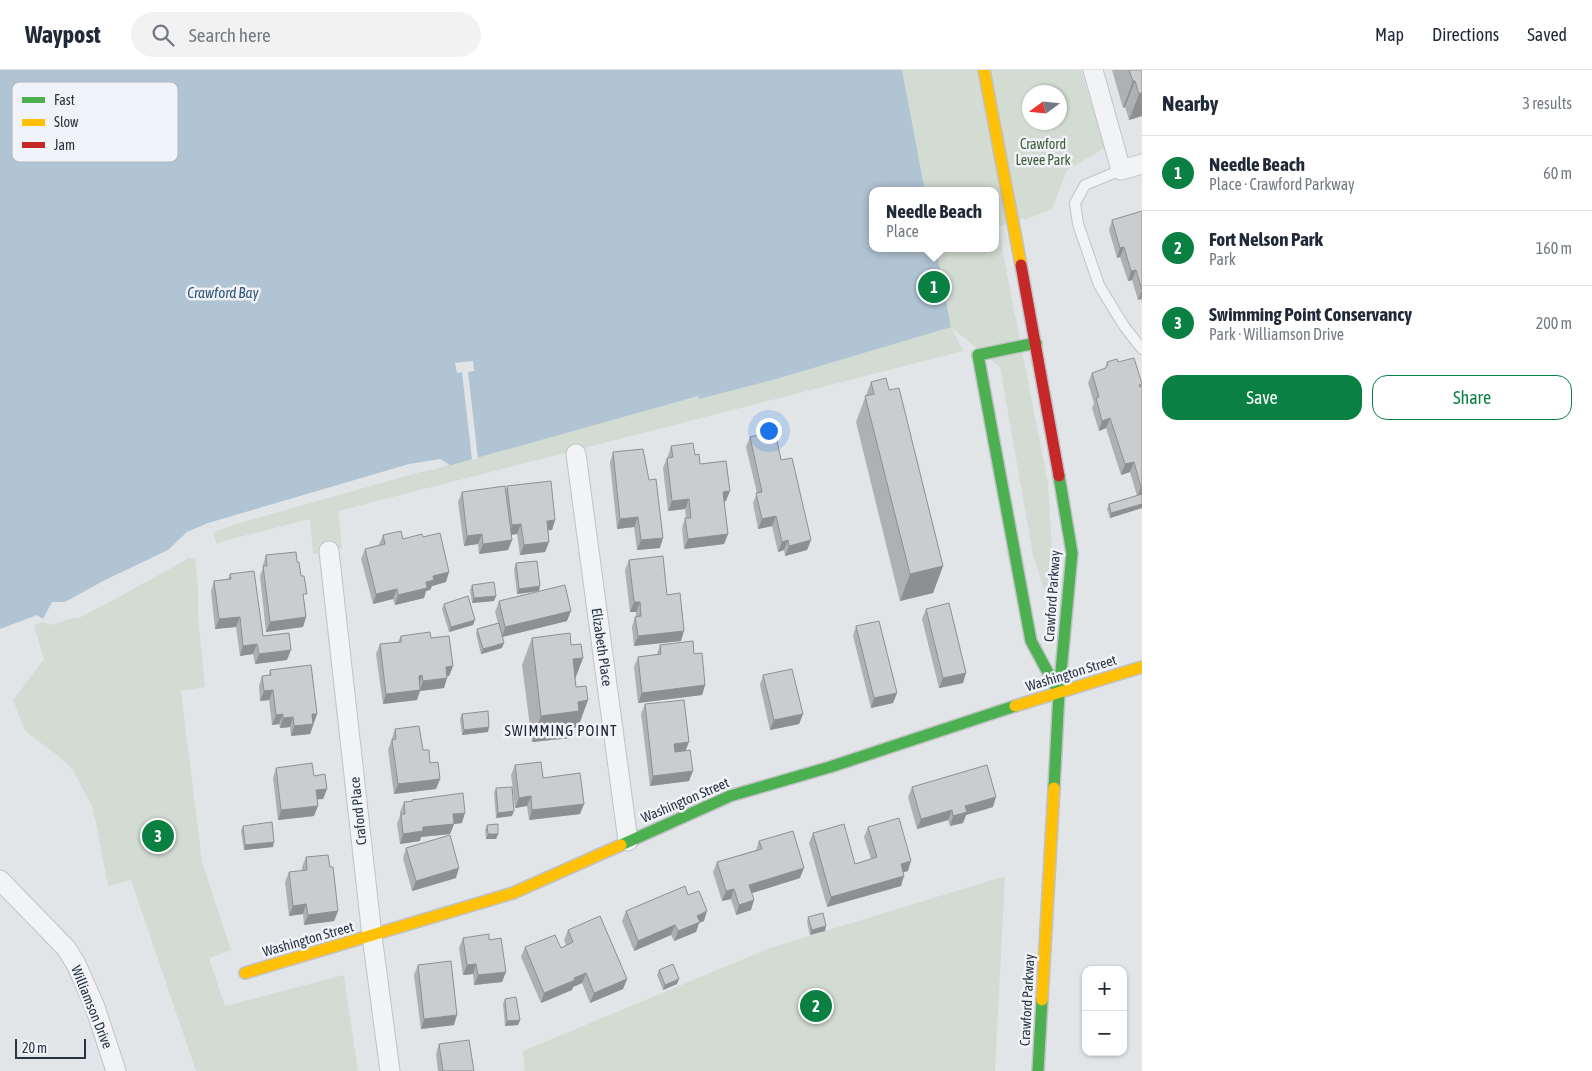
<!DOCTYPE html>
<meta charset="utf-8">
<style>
:root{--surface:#fff;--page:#f2f2f3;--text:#1f2937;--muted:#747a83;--line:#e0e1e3;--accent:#0b8043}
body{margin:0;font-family:"Asap Condensed",sans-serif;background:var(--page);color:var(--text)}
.controls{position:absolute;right:15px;bottom:15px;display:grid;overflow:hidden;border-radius:10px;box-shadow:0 1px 4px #0004}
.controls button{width:45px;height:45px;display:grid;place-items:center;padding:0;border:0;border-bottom:1px solid var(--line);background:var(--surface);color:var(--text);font:25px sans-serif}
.compass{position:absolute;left:1022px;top:15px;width:45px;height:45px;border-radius:50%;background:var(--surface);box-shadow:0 1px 4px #0004;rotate:255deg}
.scale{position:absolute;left:15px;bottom:12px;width:71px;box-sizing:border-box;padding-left:5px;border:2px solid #283442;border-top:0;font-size:14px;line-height:18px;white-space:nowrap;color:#283442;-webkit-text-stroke:4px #f0f3f7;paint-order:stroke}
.you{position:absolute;left:768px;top:360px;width:18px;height:18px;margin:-12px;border:4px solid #fff;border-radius:50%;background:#1a73e8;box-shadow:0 0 0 8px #1a73e833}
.badge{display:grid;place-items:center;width:32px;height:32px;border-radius:50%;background:var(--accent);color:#fff;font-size:16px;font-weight:700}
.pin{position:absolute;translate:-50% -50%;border:2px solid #fff;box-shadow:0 1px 5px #0006}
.popup{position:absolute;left:869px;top:117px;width:130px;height:65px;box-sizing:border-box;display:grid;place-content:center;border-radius:10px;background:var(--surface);filter:drop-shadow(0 1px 4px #0005);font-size:16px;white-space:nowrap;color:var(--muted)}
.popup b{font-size:19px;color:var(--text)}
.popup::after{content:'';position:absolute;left:50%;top:100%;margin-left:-10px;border:10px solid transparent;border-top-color:var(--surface)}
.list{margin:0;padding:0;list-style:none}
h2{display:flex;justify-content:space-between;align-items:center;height:65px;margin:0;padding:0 20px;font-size:21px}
h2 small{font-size:16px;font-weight:400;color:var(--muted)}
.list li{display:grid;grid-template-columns:32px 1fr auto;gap:15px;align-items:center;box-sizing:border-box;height:75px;padding:0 20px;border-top:1px solid var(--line)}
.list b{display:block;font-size:19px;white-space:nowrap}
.list p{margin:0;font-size:16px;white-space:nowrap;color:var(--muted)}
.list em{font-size:16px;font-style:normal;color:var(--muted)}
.actions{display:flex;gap:10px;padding:15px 20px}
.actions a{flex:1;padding:11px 0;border:1px solid var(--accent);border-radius:15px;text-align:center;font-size:18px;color:var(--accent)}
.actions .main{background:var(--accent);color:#fff}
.icon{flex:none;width:28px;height:28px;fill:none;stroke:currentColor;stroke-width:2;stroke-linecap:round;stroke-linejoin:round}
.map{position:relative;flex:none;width:1142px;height:1001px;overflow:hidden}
header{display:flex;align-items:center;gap:30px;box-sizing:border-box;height:70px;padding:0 25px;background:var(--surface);border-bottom:1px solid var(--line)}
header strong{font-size:24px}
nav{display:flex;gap:28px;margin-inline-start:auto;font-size:18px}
.search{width:350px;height:45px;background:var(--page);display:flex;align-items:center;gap:12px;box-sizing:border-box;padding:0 18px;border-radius:28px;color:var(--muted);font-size:19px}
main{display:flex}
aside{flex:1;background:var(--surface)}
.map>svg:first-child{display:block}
.green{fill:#d3dcd3;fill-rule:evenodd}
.water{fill:#b0c4d4}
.pier{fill:#e2e5e8}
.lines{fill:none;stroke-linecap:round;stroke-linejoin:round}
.lane-casing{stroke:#c0c3c6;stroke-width:12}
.street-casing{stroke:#c0c3c6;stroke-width:21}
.fast-casing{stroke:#c0c3c6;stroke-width:14}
.slow-casing{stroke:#c0c3c6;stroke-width:14}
.jam-casing{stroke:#c0c3c6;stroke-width:14}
.lane{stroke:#f2f3f4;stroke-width:10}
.street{stroke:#f2f3f4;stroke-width:19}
.fast{stroke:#4caf50;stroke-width:11}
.slow{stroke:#ffc107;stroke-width:11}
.jam{stroke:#c62828;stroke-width:11}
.wall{fill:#aeb0b3}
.shaded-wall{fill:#8d9092}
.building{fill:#cacdd0;stroke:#8d9092}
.labels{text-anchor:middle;stroke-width:5;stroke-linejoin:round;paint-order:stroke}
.park-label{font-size:14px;fill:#405e35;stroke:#f0f3f7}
.street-label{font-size:14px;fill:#283442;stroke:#f0f3f7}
.water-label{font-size:15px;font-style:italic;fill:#315677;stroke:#f0f3f7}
.neighbourhood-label{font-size:15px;letter-spacing:1px;fill:#1a2532;stroke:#f0f3f7}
.key{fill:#f0f3f7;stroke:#b4bac1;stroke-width:1}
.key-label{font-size:14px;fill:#283442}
</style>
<header>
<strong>Waypost</strong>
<div class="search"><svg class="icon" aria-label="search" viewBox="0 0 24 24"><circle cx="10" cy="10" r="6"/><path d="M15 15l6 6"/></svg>Search here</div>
<nav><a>Map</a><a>Directions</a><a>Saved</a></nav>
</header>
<main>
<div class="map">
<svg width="1142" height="1001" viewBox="0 0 1142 1001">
<rect width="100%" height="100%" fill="#e2e5e8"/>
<g class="green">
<path d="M902,0h179l24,78 -38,22 -15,39 -27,11 -1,-2 -26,9 50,257 5,78 -3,45 -17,-52 -33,-188 -48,-39 11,23 -625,160 4,37 -29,6 -3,-35 -86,22 -8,3 -3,-15 22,-8 463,-125 1,3 74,-19 178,-54 -15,-78h59v-57h-70zM1030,22h30v30h-30z"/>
<path d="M184,488h11l3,32v26l7,71 -24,4 21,171 29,88 -22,8 16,48 119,-31 14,96h-162l-65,-191 -23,6 -15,-78 -21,-39 -15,-14 -32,-24 -12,-31 31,-41 -11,-36z"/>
<path d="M1005,806l-10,195h-470l-2,-20 247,-103z"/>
</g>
<path class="water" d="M0,0h902l23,121h-52v57h63l15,79 -178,53 -74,19 -1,-3 -261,73 -6,-3 -218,63 -170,90 -43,16z"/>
<g class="pier">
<path d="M473,291l1,10 -6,1 10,87 -6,1 -10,-88 -5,1 -2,-10z"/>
<path d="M440,389l10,6 -16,5 -3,-1 -195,55 -22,8 -26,14 -2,14 -69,38 -40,21 -2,-2 -23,8 -9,-3 -43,16v-9l37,-14 6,4 9,-17h13l38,-21 65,-31 19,-18 21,-9 201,-59z"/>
</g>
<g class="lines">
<g class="lane-casing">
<path id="lane" d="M1121,100l-36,15 -10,18 3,21 21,61 25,41 18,23"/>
</g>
<g class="street-casing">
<g id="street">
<path d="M1093,0l28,100 21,-6"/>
<path d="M576,384l52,387"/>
<path d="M329,481l43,385 18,135"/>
<path d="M0,810l66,68 10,16 19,43 21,64"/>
</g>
</g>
<g class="fast-casing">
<g id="fast">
<path d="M1036,273l-58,12 53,286 28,52"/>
<path d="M1054,718l5,-95 13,-140 -13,-77"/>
<path d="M621,775l109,-49 100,-29 185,-61"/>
<path d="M1038,1001l4,-71"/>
</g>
</g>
<g class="slow-casing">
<g id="slow">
<path d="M984,0l37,195"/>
<path d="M1015,636l127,-39"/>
<path d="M245,903l268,-80 108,-48"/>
<path d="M1042,930l12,-212"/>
</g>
</g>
<g class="jam-casing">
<path id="jam" d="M1021,195l38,211"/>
</g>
<use href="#lane" class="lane"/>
<use href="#street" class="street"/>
<use href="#fast" class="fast"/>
<use href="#slow" class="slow"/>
<use href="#jam" class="jam"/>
</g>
<g class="wall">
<path d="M1112,0h30v46l-13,4 -4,-13 -2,1z"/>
<path d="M1142,141v92l-1,-4 -3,1 -6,-20 -4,1 -8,-24 -3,1 -8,-28 3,-10z"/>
<path d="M1107,292h11l24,22 -1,2h1v122l-32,10 -3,-9 2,-5 28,-8 -7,-24 -9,3 -15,-47 -7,3 -7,-23 2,-5 -6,-20 4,-10 13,-4z"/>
<path d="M871,312l72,184 -10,27 -33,8 -44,-179z"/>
<path d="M750,367l31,23 30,80 -4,10 -22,6 -1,-6 -6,2 -6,-26 -14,3 -5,-26 4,-10 -11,-46z"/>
<path d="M671,376l24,9 5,9 26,37 -2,1 4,32 -4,10 -40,5 -2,-21 3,-10h1l-1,-9 -17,2 -5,-43 4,-10h1v-2z"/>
<path d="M613,382l47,96 -23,2 -3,-23 -17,2 -7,-66z"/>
<path d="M507,416l48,34 -3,10h-4l1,12 -4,10 -25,3 -3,-21 -6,1 1,5 -4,10 -29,4 -1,-10 -14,2 -6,-44 4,-10 44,-2z"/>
<path d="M383,465l20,4 20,-2 23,45 -14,4 -2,4 -4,1 -2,7 -29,7 -2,-6 -20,5 -12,-45 4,-10 14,-4z"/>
<path d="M266,485l31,7 7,38 2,17 -3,10 -37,5 -6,-56 3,-8v-3z"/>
<path d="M629,490l38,35 14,46 -47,5 -2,-19 3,-10h1v-5h-6l-5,-42z"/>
<path d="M516,493l23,28 -22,3 -3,-25z"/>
<path d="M230,504l33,62 24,24 -32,4 -2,-10 -13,2 -4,-29 -21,2 -4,-38 3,-10 14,-2z"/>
<path d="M472,515l24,11 -2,5 -22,2 -2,-13z"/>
<path d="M499,531l68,20 -65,16v11l-21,6 -5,-20 1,-5 21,-6 -3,-11z"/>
<path d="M444,534l29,21 -24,7 -7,-23z"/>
<path d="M926,539l37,74 -24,5 -17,-69z"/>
<path d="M856,556l41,67 -4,10 -22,5 -18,-72z"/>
<path d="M401,566l30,2 22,28 -4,10h-2l-3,12 -24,3 -3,9 -34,4 -7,-50 4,-10 18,-2z"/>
<path d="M532,568l39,7 12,13 -8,21 1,8 12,13 -10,27 -5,1 -3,10 -38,4 -10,-77z"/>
<path d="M660,575l34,9 11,31 -3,10 -64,8 -4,-36 4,-10 19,-3z"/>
<path d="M270,600l47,44 -7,20 -19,2 -1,-9 -10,1 -1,-4 -7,1 -3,-25 -9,1 -1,-15 3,-10 7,-1z"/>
<path d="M763,605l40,39 -4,10 -29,6 -10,-45z"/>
<path d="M645,634l41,46 3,31 -39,5 -9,-72z"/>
<path d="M462,644l26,18 -26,3 -2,-16z"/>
<path d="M395,659l28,21 17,29 -4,10 -42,5 -6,-44z"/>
<path d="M515,695l28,13 37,36 -51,6 -2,-14 -12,2 -4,-33z"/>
<path d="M276,698l38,8 13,13 -4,10h-6l-3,17 -36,4 -5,-42z"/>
<path d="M912,717l81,20 -27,8 -3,8 -13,3 -2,-6 -31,9 -9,-32z"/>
<path d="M496,718l16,28 -16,2 -2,-25z"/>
<path d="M412,730l50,23 -8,1 -4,10 -29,3 -1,4 -20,3 -3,-20 3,-8v-4l4,-10 8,-1z"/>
<path d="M487,755l11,9 -2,5h-10l-1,-9z"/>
<path d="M243,756l30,21 -29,3 -3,-19z"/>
<path d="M868,757l40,44 -5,1 -2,14 -74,21 -18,-64 4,-10 42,31 16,-5 -7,-22z"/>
<path d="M759,771l41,37 -48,15 -1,17 -15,5 -5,-16 -9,2 -9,-29 4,-10 39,-12z"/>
<path d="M406,778l50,30 -44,13 -9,-33z"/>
<path d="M306,787l24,10 8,44 -4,10 -30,4 -1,-11 -14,2 -4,-34 4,-10 13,-1v-4z"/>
<path d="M688,825l16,26 -5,2 -3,9 -22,9 -3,-6 -37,16 -12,-30 4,-10z"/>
<path d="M808,847l17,14 -15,4 -3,-13z"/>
<path d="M568,860l59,49 -4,10 -33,14 -8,-20 -9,4 -1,3 -31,13 -20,-46 4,-10 36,1 5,-3 -2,-5z"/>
<path d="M463,868l26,2 13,42 -28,3 -1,-11 -10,1 -4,-27z"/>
<path d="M418,895l36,60 -33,4 -7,-54z"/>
<path d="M659,900l18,14 -14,6 -6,-15z"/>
<path d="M505,929l15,21 -2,5 -13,1 -2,-22z"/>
<path d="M439,974l35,27h-36l-2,-17z"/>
</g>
<g class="shaded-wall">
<path d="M1133,11h2l-10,26 -2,1z"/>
<path d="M1142,22v24l-13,4 10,-26z"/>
<path d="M1124,177l-4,10 -3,1 3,-10z"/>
<path d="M1136,200l-4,10 -4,1 3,-10z"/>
<path d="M1142,220v6l-1,3 -3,1z"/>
<path d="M1110,348l-4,10 -7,3 3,-10z"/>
<path d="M1134,392l-4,10 -9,3 4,-11z"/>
<path d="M1142,416v9l-5,2 4,-10z"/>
<path d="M730,421l-4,10 -7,1 4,-10z"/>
<path d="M689,429l-4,10 -17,2 4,-10z"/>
<path d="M1142,434v4l-32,10 1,-5z"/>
<path d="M776,446l-4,10 -14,3 4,-10z"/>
<path d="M638,447l-4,10 -17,2 3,-10z"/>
<path d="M555,450l-3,10 -9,1 4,-10z"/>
<path d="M521,454l-4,10 -8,1 3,-10z"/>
<path d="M482,464l-4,10 -14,2 3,-10z"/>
<path d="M728,464l-4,10 -40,5 4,-10z"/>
<path d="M663,468l-3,10 -23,2 4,-10z"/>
<path d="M512,470l-4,10 -29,4 4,-10z"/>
<path d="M788,470l-4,10 -6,2 4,-10z"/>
<path d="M811,470l-4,10 -22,6 4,-10z"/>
<path d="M549,472l-4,10 -25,3 4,-10z"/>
<path d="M943,496l-10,27 -33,8 10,-27z"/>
<path d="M449,502l-3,10 -14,4 -2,4 -4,1 -2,7 -29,7 3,-10 28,-13 7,-6z"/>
<path d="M540,516l-1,5 -22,3 2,-5z"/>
<path d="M397,519l-4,10 -20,5 3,-10z"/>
<path d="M496,526l-2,5 -22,2 2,-5z"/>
<path d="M634,532h6l-4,10h-6z"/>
<path d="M571,541l-4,10 -65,16 3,-10z"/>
<path d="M240,547l-4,10 -21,2 4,-10z"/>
<path d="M306,547l-3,10 -37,5 4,-10z"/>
<path d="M475,550l-2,5 -24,7 2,-5z"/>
<path d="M684,561l-3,10 -47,5 4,-10z"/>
<path d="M504,573l-2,5 -21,6 2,-5z"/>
<path d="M257,574l-4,10 -13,2 3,-10z"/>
<path d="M291,580l-4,10 -32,4 4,-10z"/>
<path d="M583,588l-10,26v-25z"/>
<path d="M453,596l-4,10 -7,1 4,-10z"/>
<path d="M966,603l-3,10 -24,5 4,-10z"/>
<path d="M422,605l-3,10v-9z"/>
<path d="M447,608l-3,10 -24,3 -3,9 -34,4 3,-10 34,-4 3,-9z"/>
<path d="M705,615l-3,10 -64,8 4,-10z"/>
<path d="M273,620l-4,10 -9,1 4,-10z"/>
<path d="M897,623l-4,10 -22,5 3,-10z"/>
<path d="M588,630l-10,27 -5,1 -3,10 -38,4 9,-26 37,-14z"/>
<path d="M283,644l-4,10 -7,1 4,-10z"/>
<path d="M312,644h5l-7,20 -19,2 3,-10z"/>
<path d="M803,644l-4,10 -29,6 4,-10z"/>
<path d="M293,647l-3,10 -10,1 3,-10z"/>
<path d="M489,657l-1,5 -26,3 2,-5z"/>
<path d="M689,672l-4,10 -15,2 4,-10z"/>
<path d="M693,701l-4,10 -39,5 3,-10z"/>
<path d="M440,709l-4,10 -42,5 4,-10z"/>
<path d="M327,719l-4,10 -11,1 4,-10z"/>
<path d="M531,726l-4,10 -12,2 4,-10z"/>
<path d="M996,727l-3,10 -27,8 -3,8 -13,3 3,-10 12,-10z"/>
<path d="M584,734l-4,10 -51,6 3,-10z"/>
<path d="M318,736l-4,10 -36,4 3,-10z"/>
<path d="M952,740l-4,10 -31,9 4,-10z"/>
<path d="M514,741l-2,5 -16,2 2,-5z"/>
<path d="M465,743l-3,10 -8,1 -4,10 -29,3 -1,4 -20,3 3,-10 50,-20z"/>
<path d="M488,764h10l-2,5h-10z"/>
<path d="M274,772l-1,5 -29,3 1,-5z"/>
<path d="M911,791l-3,10 -11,3 4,-10z"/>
<path d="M459,798l-3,10 -44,13 4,-10z"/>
<path d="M804,798l-4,10 -54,17 3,-10z"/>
<path d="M904,806l-3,10 -74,21 4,-10z"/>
<path d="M734,819l-3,10 -9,2 4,-10z"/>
<path d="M754,830l-3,10 -15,5 3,-10z"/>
<path d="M306,834l-3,10 -14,2 4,-10z"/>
<path d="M338,841l-4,10 -30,4 4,-10z"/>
<path d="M707,841l-3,10 -5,2 -3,9 -22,9 4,-10 19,-15z"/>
<path d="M675,855l-4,10 -37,16 4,-10z"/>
<path d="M826,856l-1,5 -15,4 2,-5z"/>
<path d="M476,894l-3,10 -10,1 4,-10z"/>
<path d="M506,902l-4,10 -28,3 4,-10z"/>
<path d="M586,903l-4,10 -9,4 -1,3 -31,13 3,-10 30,-15z"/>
<path d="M627,909l-4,10 -33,14 4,-10z"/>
<path d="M679,909l-2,5 -14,6 2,-5z"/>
<path d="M457,945l-3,10 -33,4 3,-10z"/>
<path d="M520,950l-2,5 -13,1 2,-5z"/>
</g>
<g class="building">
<path d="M1129,0h13v22l-3,2 -4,-13h-2z"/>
<path d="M1142,141v79l-6,-20 -5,1 -7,-24 -4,1 -8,-28z"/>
<path d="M1134,288l8,26 -3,1 1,2 2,-1v100l-1,1 -7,-25 -9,2 -15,-46 -8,3 -6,-23 3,-1 -7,-24 14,-5v-2l2,-1 -1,-3 10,-3 1,3z"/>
<path d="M886,308l3,12 10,-2 44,178 -33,8 -45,-178 9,-2 -3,-12z"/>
<path d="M775,361l6,29 11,-2 19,82 -22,6 -1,-6 -6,2 -6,-26 -14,3 -6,-26 6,-1 -12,-55z"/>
<path d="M693,373l2,12 4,-1 1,10 26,-3 4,30 -7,1 5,42 -40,5 -3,-21h6l-2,-19 -17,2 -5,-43 6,-1 -2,-11z"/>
<path d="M643,379l6,31 7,-1 7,59 -22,2 -3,-23 -18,2 -7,-67z"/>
<path d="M551,411l4,39 -8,1 2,21 -25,3 -3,-21 -9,1 -5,-39z"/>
<path d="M505,416l7,54 -29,4 -1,-10 -15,2 -5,-44z"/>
<path d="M1142,424v10l-31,9 -2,-9z"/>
<path d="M401,461l2,8 19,-5 1,3 17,-4 9,39 -16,4 1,4 -8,2 1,6 -29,7 -1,-6 -21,5 -11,-45 20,-5 -2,-9z"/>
<path d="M296,482l1,10h2l2,14h3l3,18h-4l3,23 -36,5 -7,-56h4l-1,-11z"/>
<path d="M663,486l4,39 13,-2 4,38 -46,5 -3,-19 6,-1 -1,-14h-6l-5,-42z"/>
<path d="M537,491l3,25 -21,3 -3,-26z"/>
<path d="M254,501l9,65 26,-3 2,17 -32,4 -2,-10 -14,2 -3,-29 -21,2 -5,-38 17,-2 -1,-5z"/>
<path d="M494,512l2,14 -22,2 -2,-13z"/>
<path d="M565,515l6,26 -66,16 -6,-26z"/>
<path d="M468,526l7,24 -24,7 -7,-23z"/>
<path d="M949,533l17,70 -23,5 -17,-69z"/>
<path d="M879,551l18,72 -23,5 -18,-72z"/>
<path d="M499,553l5,20 -21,6 -6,-20z"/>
<path d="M430,562l1,6 18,-2 4,30 -7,1 1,11 -24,3 -1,-6 -3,1 1,14 -34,4 -6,-50 21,-2v-6z"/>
<path d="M570,563l1,12 10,-1 2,14 -10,1 3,28 10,-1 2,14 -10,2 1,9 -38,5 -9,-78z"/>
<path d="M693,571l1,13 8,-1 3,32 -63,8 -4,-36 23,-3 -1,-9z"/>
<path d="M311,595l6,49h-5l1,10 -19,2 -1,-9 -10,1v-4l-7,1 -3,-25 -9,1 -2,-15 9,-1 -1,-5z"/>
<path d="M792,599l11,45 -29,6 -11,-45z"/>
<path d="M684,630l5,42 -15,2 1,8 15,-2 3,21 -40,5 -8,-72z"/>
<path d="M488,641l1,16 -25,3 -2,-16z"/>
<path d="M419,656l4,24h6l1,13 8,-1 2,17 -42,5 -6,-44 4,-1 -1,-10z"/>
<path d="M541,692l2,16 37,-5 4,31 -52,6 -1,-14 -12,2 -4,-33z"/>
<path d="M312,693l2,13 11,-2 2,15 -11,1 2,16 -37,4 -5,-42z"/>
<path d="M987,695l9,32 -31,9 2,6 -14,4 -1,-6 -31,9 -9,-32z"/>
<path d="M512,717l2,24 -16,2 -2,-25z"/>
<path d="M463,723l2,20 -12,1 1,10 -31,3v4l-20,3 -2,-20h4l-1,-12 9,-1 -1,-1z"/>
<path d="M899,748l12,43 -10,3 3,12 -73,21 -18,-64 31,-9 11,40 22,-7 -9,-30z"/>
<path d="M272,752l2,20 -29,3 -2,-19z"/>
<path d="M498,754v10h-10l-1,-9z"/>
<path d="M793,761l11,37 -55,17 5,15 -15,5 -5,-16 -8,2 -9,-29 45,-13 -3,-8z"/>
<path d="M450,765l9,33 -43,13 -10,-33z"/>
<path d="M328,785l2,12h3l5,44 -30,4 -2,-11 -13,2 -4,-34 18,-2 -1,-13z"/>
<path d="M685,816l3,9 11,-4 8,20 -10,5 3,6 -22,9 -3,-6 -37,16 -12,-30z"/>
<path d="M823,843l3,13 -14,4 -4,-13z"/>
<path d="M600,846l27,63 -33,14 -8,-20 -12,5 1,2 -31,13 -19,-46 30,-12 6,13 12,-6 -5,-12z"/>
<path d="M489,864v6l12,-2 5,34 -28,3 -2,-11 -9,1 -4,-27z"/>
<path d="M451,891l6,54 -33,4 -6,-54z"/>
<path d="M673,894l6,15 -14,6 -6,-15z"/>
<path d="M516,927l4,23 -13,1 -2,-22z"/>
<path d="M469,970l5,31h-31l-4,-27z"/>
</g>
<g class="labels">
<g class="park-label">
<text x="1043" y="79">Crawford<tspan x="1043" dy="16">Levee Park</tspan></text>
</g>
<g class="street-label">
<text transform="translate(1052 526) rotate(-86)" y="5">Crawford Parkway</text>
<text transform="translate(602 577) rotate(82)" y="5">Elizabeth Place</text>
<text transform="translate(1071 603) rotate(-17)" y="5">Washington Street</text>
<text transform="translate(685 730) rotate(-23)" y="5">Washington Street</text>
<text transform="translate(358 741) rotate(-96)" y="5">Craford Place</text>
<text transform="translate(308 869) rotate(-16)" y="5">Washington Street</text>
<text transform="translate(1027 930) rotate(-87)" y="5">Crawford Parkway</text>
<text transform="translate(92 937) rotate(68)" y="5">Williamson Drive</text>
</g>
<g class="water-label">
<text x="223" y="228">Crawford Bay</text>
</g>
<g class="neighbourhood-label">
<text x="561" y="666">SWIMMING POINT</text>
</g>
</g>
<rect x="12" y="12" width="166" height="80" rx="8" class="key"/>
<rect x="22" y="27" width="23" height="6" fill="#4caf50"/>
<rect x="22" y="49" width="23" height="7" fill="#ffc107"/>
<rect x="22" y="72" width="23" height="6" fill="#c62828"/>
<g class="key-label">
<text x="54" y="35">Fast</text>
<text x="54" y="57">Slow</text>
<text x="54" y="80">Jam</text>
</g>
</svg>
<div class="controls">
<button>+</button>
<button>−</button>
</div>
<svg class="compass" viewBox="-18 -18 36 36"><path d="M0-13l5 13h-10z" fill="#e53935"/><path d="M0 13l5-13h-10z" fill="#747a83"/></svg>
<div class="scale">20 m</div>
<div class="you"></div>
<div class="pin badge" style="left:934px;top:217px">1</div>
<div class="popup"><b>Needle Beach</b>Place</div>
<div class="pin badge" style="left:816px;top:936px">2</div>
<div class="pin badge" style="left:158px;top:766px">3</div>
</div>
<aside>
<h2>Nearby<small>3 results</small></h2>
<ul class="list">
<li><span class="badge">1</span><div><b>Needle Beach</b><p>Place · Crawford Parkway</p></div><em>60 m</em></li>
<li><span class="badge">2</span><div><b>Fort Nelson Park</b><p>Park</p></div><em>160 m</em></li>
<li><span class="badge">3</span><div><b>Swimming Point Conservancy</b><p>Park · Williamson Drive</p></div><em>200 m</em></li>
</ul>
<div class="actions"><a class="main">Save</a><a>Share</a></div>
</aside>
</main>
